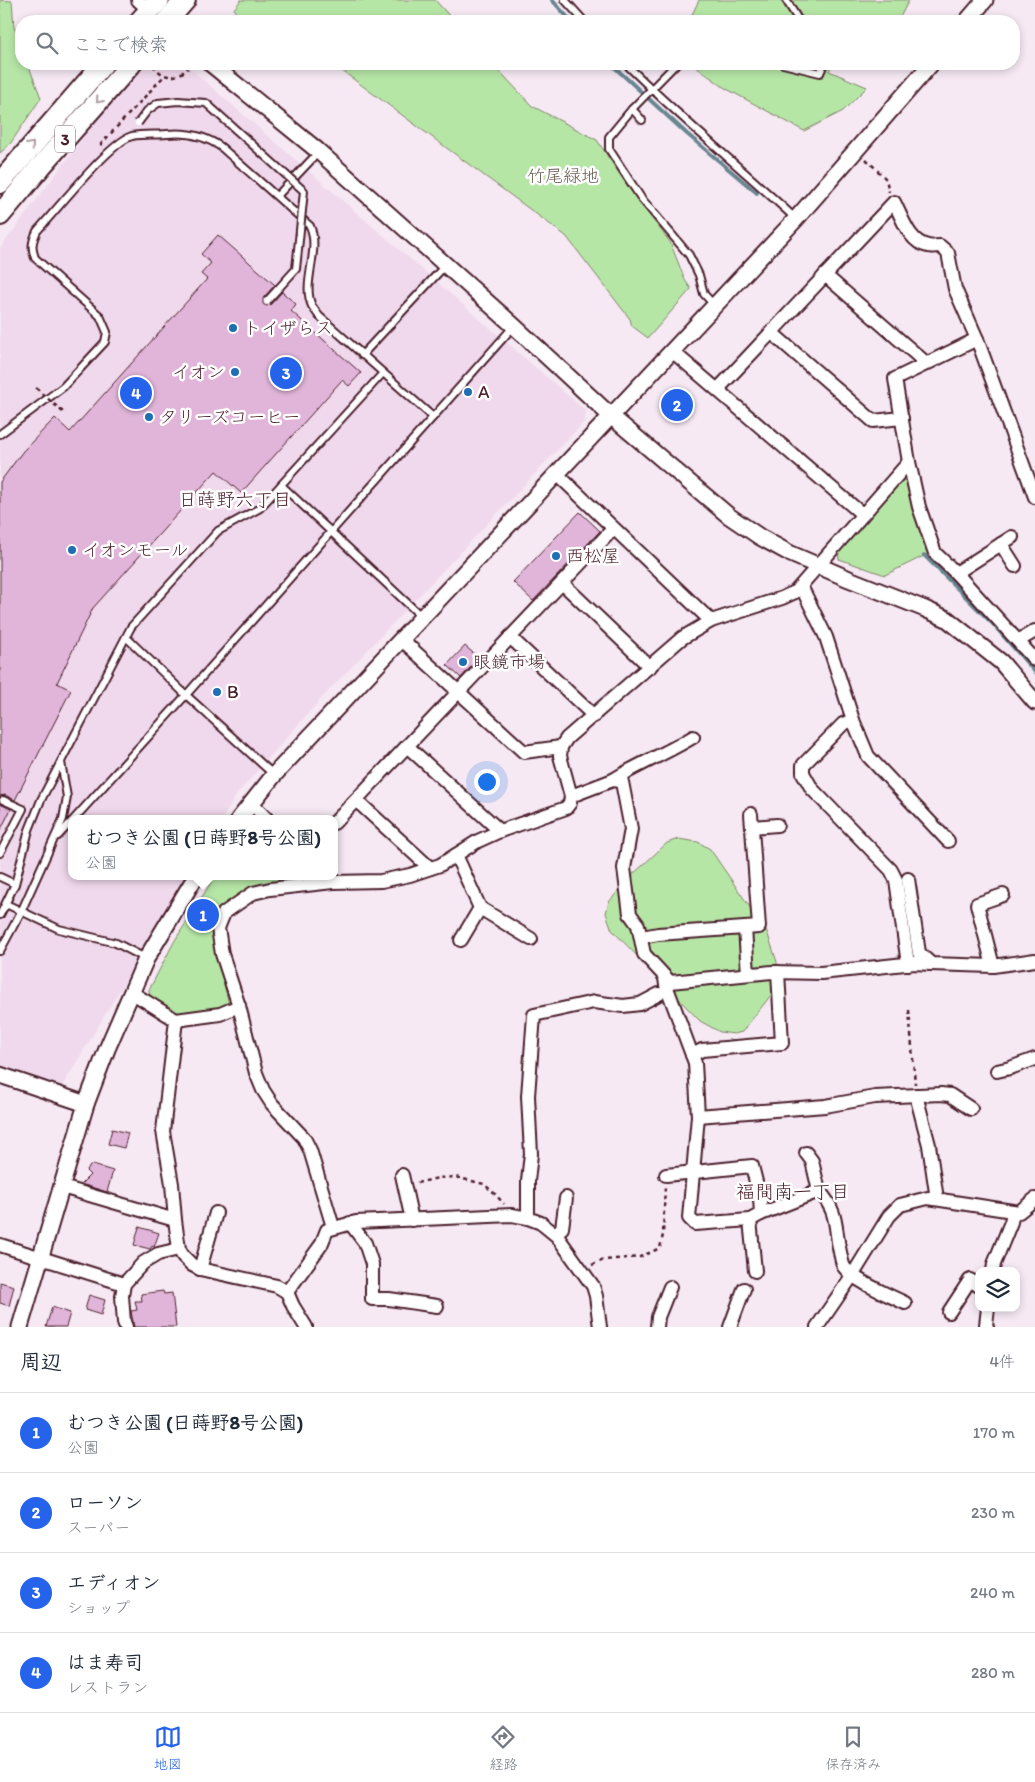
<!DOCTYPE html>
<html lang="ja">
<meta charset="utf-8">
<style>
:root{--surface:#fff;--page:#f6f6f7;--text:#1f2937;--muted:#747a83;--line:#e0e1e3;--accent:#2563eb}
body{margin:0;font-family:Itim,"Klee One",sans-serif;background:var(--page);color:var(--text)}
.controls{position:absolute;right:15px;bottom:15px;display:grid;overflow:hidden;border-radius:10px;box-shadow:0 2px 8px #0003}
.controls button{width:45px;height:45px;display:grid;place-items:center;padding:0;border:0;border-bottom:1px solid var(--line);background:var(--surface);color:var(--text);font:25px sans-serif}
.you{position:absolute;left:486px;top:781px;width:18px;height:18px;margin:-12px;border:4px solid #fff;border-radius:50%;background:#1a73e8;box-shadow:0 0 0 8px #1a73e833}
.badge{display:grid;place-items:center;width:32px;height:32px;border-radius:50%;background:var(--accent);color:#fff;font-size:16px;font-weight:700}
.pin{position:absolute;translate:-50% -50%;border:2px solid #fff;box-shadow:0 1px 5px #0006}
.popup{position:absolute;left:68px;top:815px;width:270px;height:65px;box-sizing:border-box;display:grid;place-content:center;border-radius:10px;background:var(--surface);filter:drop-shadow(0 1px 4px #0005);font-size:16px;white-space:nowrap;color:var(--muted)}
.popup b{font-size:19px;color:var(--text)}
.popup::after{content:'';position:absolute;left:50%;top:100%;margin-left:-10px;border:10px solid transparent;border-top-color:var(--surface)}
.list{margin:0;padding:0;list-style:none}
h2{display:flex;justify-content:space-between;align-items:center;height:65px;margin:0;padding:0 20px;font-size:21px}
h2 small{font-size:16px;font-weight:400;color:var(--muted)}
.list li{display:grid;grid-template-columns:32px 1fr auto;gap:15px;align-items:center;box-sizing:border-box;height:80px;padding:0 20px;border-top:1px solid var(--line)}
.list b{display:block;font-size:19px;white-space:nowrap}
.list p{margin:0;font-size:16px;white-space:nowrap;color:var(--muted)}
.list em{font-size:16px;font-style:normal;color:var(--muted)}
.icon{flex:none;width:28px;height:28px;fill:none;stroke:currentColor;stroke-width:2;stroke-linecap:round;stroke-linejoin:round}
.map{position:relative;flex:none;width:1035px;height:1327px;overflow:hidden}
.search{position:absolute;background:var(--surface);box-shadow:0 2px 8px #0003;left:15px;right:15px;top:15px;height:55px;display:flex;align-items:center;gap:12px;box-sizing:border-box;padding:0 18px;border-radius:20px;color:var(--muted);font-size:19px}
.sheet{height:385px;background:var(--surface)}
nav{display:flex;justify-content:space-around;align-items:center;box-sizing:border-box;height:70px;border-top:1px solid var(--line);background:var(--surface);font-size:14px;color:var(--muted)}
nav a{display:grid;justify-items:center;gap:2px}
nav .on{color:var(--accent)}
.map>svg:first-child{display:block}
.built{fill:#f0d9ec}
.green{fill:#b6e6a6;stroke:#808268}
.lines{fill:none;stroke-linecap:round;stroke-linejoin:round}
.stream{stroke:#678690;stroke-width:4}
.building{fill:#e1b5d9;stroke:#4a1f2b}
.service-casing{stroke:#4a1f2b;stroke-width:10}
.minor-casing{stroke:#4a1f2b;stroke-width:16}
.tertiary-casing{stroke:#4a1f2b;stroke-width:19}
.trunk-casing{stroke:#4a1f2b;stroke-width:24}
.path{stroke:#4a1f2b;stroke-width:2.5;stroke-dasharray:4 4;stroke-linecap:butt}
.service{stroke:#fff;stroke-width:6}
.minor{stroke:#fff;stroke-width:12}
.tertiary{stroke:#fff;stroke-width:15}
.trunk{stroke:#fff;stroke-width:20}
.service-bridge-casing{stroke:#4a1f2b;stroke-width:10;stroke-linecap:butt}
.path-bridge{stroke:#4a1f2b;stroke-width:2.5;stroke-dasharray:4 4;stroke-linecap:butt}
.service-bridge{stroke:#fff;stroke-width:6}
.oneway{stroke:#ae9aa0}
.poi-dot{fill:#1f6fb2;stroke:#fff;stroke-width:2}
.labels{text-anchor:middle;stroke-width:5;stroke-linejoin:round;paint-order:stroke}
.shield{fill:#fff;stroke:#80626b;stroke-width:1}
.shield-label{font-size:16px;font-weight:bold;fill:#4a1f2b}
.park-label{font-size:18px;fill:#6a5b50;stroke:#fff}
.poi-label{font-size:18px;fill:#4a1f2b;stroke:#fff;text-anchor:start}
.neighbourhood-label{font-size:19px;fill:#4a1f2b;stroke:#fff}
</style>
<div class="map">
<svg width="1035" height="1327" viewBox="0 0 1035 1327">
<rect width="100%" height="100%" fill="#f6e9f4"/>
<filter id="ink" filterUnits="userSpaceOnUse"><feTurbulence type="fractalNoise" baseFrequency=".02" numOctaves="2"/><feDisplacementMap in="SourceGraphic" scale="10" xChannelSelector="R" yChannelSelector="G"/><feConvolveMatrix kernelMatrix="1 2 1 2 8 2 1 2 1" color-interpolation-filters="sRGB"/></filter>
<g filter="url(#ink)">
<path class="built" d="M139,64h46l401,347 -1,10 -264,278 -83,94 -16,26h-150v57h116l-128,214 -60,-21v-821z"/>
<g class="green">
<path d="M0,0l12,1 2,26 7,20v17h7l13,34 -31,46 -10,9z"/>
<path d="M241,0h194l19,21h-215l-5,-12z"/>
<path d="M699,0h210l-11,21h-209z"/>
<path d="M323,64h170l39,42 65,34 36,54 37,48 15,38 6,9 -43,49 -16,-12 -2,-7 -64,-83 -225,-166z"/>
<path d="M695,64h138l-4,7 38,16 -24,24 -39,20 -79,-43 -29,-21z"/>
<path d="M907,480l21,74 -43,21 -46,-16 -1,-8 62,-70z"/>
<path d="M678,839l20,3 12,7 57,83 10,30v20l-6,13 -29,37 -8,2 -14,-2 -20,-11 -88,-91 -6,-17 3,-11 21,-25 37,-34z"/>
<path d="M215,876h101v3l-59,8 -37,21 -7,16 1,21 15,59 -4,4 -47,5 -28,-15 -1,-8 25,-48z"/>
</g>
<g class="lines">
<g class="stream">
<path d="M552,0l19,21"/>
<path d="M611,64l76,70 70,59"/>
<path d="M924,555l68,68 43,49"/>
</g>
</g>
<g class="building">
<path d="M218,235l57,50 -12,13v6l3,2 4,-1 12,-13 14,12 -5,7 70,62 -12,13 -7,-6 -101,113 -25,-22 -123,137 -36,75 14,7 -56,110 -10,-5 -5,1v-314l23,-31 32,-33 15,14 137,-153 -6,-5 10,-11 -10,-9z"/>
<path d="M580,512l20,19 -67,70 -20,-19z"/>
<path d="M465,646l14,12 -18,20 -14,-13z"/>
<path d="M0,804l11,5 -11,22z"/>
<path d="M112,1129l16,4 -4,15 -16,-4z"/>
<path d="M93,1165l20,6 -6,21 -26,-8 9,-9 -4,-4 4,-5z"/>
<path d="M139,1227l20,6 -5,14 -2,-1 -2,3 -16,-4z"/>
<path d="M0,1282l14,4 -5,20 -9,-3z"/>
<path d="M163,1291l1,3 8,-1 4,34h-42l-3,-16 6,-1 -2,-9h7l-1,-7z"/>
<path d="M89,1295l16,5 -4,15 -16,-5z"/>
<path d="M52,1307l18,6 -4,14h-20z"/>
</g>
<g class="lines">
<g class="service-casing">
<g id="service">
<path d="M565,0l19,21"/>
<path d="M786,0l13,21"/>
<path d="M626,64c54,54 114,103 170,155"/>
<path d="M676,64l-44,45 -23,28v12l32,49 48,57 10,20 5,19 10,11"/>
<path d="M783,64l37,9 4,-9"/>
<path d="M632,109l10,11"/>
<path d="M277,196l36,-38"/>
<path d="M362,355l78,-84"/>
<path d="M0,434l63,-47 42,-45 2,-10 -7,-16 -65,-58c-4,-11 -3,-16 2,-27 18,-19 73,-89 95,-95 10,-2 24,-1 35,-2 20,-2 37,1 54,13l89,79c11,25 -9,57 2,80 2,3 5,7 7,10l114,101"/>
<path d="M281,485l141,132"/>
<path d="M126,637l60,58 88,80"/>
<path d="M74,819l112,-124 327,-368"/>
<path d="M58,836l14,-15"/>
<path d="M0,853l23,-44 -20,-9"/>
<path d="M0,877l15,7"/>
<path d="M5,907l1,-3 53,25 57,14 29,15"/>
<path d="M0,915l15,-31 14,-54 12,-30 90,-173 87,-96 42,-23 123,-135"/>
<path d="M0,951l21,-39 42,-93 4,-22 -6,-35"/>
</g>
</g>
<g class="minor-casing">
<g id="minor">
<path d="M138,0l12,11"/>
<path d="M825,275l101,88"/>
<path d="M771,332l102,89 29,-3"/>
<path d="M977,339l-82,40 14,83 10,45 16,46 21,20 79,87"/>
<path d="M672,351l190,163"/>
<path d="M718,389l176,-187c8,15 15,41 34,44 3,1 8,0 12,0l8,7 7,36 22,50 58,158"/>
<path d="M556,473l155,148"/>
<path d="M1001,544l14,22"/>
<path d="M956,573l56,-36"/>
<path d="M562,583l88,84"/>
<path d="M801,586l25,51 27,83 15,36 80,85"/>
<path d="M510,637l84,79"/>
<path d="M401,639l123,113 37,-5"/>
<path d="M1018,641l17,-10"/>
<path d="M853,720l-10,4 -40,41v8l9,16 79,81 5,10 12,84"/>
<path d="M407,746l93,85"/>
<path d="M613,780c26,-16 54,-27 80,-43"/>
<path d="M571,796l42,-16 9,2 9,47 -7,39 6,46 8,11 6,29 26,28 102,-10 49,1 93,-10 17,1"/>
<path d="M356,800l74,68"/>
<path d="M251,803l16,16"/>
<path d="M334,823l279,-294"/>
<path d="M752,827l25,-2"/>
<path d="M456,855l24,53 -19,32"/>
<path d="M908,879l11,74 12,11 62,2 42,-6"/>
<path d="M480,908l51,31"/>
<path d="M745,928l3,46"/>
<path d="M642,937l16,-3 101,-7 -8,-113"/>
<path d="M993,966l-16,-62 26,-9"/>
<path d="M665,978l1,7 29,78 3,53 -9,102 6,6 55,-4 11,-6 -1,-16 -8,-32 -86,9"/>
<path d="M131,992l45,28 44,-6 19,-8"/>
<path d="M176,1020l-13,111 9,53 3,36 4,29 4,7 9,9 8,4 77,17 10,6 6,14 13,21"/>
<path d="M692,1055l10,-5 80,-7 -4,-71"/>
<path d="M997,1071l13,-3 25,-9"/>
<path d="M916,1095l13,50 8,54"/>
<path d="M698,1116l127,-10 50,-9 66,-3 9,1 21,14"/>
<path d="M806,1153l6,8 7,30"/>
<path d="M402,1175l10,45"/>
<path d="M62,1187l113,33"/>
<path d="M761,1214l58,-23c20,22 15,35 21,61 1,5 2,11 4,15 10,14 45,28 61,36"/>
<path d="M528,1218v-37l3,-27 -3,-58 6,-81 60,-13 29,4 17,-2 19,-10"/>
<path d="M750,1220l5,51"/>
<path d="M350,1223l15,20 7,21v35h17l48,7"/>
<path d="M333,1227l-23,-77 -6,-12 -32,-34 -9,-14 -7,-17 -17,-67 -17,-52 -4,-26 6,-15 29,-20 17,-4 63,-7 48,-1 29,-6 30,-10 38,-24 22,-10 66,-23 4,-5 1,-7 -11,-40 1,-9 6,-9 115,-100 29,-17 71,-23 13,-6 114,-130"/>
<path d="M555,1234l7,-6 4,-30"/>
<path d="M0,1245l124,39"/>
<path d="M200,1269l16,-56"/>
<path d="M993,1271l1,-7 17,-42 2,-10"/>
<path d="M287,1292l34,-47 6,-15 29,-8 156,-7 16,3 13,5 16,13 36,50 3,10 4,31"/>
<path d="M949,1312l21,-32 9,6"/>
<path d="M126,1327l-2,-5 -2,-26 2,-12 19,-21 15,-9 21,-5"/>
<path d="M657,1327l1,-10 12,-30"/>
<path d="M730,1327l14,-38"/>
<path d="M817,1327l35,-51 37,-60 11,-11 28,-7 91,14 16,-13"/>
<path d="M987,1327l-1,-2 2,-17"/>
</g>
</g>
<g class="tertiary-casing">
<g id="tertiary">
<path d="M967,21l18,-21"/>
<path d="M211,64l106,86 197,176 97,90 118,100 31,21 31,17 58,25 76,30 22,10 54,43 34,40"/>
<path d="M239,819l35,-44 522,-556 135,-155"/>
<path d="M0,1075l86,29"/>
<path d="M20,1327l66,-223 21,-55 39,-90 50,-83"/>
</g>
</g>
<g class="trunk-casing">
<g id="trunk">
<path d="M140,21l19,-21"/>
<path d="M167,21l18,-21"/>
<path d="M0,183l103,-119"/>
<path d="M0,215l41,-49 90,-102"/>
</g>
</g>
<g class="path">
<path d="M153,65c10,14 23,15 35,3"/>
<path d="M102,145l-1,-1 64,-69"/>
<path d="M866,159l20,20 3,13"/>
<path d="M909,1010l6,74"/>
<path d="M417,1183l21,-5 17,-1 29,7 11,10 9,10"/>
<path d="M592,1265l12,-5 36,-3 20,-9 3,-13 2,-50"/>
</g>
<use href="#service" class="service"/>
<use href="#minor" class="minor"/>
<use href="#tertiary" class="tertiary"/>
<use href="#trunk" class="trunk"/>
<g class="service-bridge-casing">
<path id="service-bridge" d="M138,123l9,-12 11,-8 20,-2 28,2 98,88 -8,78 -29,32"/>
</g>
<path class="path-bridge" d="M36,388l28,25"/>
<use href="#service-bridge" class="service-bridge"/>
</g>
<defs><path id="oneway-chevron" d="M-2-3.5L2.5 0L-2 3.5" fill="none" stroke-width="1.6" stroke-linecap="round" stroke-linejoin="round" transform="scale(1.25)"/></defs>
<g class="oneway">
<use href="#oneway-chevron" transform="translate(99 100) rotate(131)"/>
<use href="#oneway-chevron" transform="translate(31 145) rotate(-49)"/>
</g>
</g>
<g class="poi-dot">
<circle cx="233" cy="328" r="5"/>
<circle cx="235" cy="372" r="5"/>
<circle cx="468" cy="392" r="5"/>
<circle cx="149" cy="417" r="5"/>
<circle cx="72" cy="550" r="5"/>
<circle cx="556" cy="556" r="5"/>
<circle cx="463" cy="662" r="5"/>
<circle cx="217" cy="692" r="5"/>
</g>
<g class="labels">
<rect class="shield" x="55" y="125.5" width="20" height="27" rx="4"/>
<g class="shield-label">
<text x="65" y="145">3</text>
</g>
<g class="park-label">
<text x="563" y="182">竹尾緑地</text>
</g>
<g class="poi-label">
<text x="243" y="334">トイザらス</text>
<text x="225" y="378" text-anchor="end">イオン</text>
<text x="478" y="398">A</text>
<text x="159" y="423">タリーズコーヒー</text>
<text x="82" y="556">イオンモール</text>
<text x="566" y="562">西松屋</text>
<text x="473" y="668">眼鏡市場</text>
<text x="227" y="698">B</text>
</g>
<g class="neighbourhood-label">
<text x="235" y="506">日蒔野六丁目</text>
<text x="793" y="1198">福間南一丁目</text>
</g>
</g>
</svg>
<div class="controls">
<button><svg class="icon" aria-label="layers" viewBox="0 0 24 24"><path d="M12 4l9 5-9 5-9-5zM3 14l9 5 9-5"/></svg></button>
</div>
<div class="you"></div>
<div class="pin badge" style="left:203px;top:915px">1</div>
<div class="popup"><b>むつき公園 (日蒔野8号公園)</b>公園</div>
<div class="pin badge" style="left:677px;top:405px">2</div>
<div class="pin badge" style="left:286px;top:373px">3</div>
<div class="pin badge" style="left:136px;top:393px">4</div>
<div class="search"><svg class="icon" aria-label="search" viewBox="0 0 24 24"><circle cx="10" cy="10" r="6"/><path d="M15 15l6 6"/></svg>ここで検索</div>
</div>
<section class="sheet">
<h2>周辺<small>4件</small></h2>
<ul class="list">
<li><span class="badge">1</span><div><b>むつき公園 (日蒔野8号公園)</b><p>公園</p></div><em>170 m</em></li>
<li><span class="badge">2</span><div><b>ローソン</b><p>スーパー</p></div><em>230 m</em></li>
<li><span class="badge">3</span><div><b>エディオン</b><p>ショップ</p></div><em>240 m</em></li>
<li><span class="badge">4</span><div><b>はま寿司</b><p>レストラン</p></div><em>280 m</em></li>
</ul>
</section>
<nav>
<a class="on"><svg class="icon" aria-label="map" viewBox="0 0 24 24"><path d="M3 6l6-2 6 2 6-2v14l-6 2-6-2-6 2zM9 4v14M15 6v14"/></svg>地図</a>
<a><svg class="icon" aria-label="directions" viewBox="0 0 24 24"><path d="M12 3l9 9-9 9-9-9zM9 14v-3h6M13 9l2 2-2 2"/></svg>経路</a>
<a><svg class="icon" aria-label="saved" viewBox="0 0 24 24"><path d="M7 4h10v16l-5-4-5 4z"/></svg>保存済み</a>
</nav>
